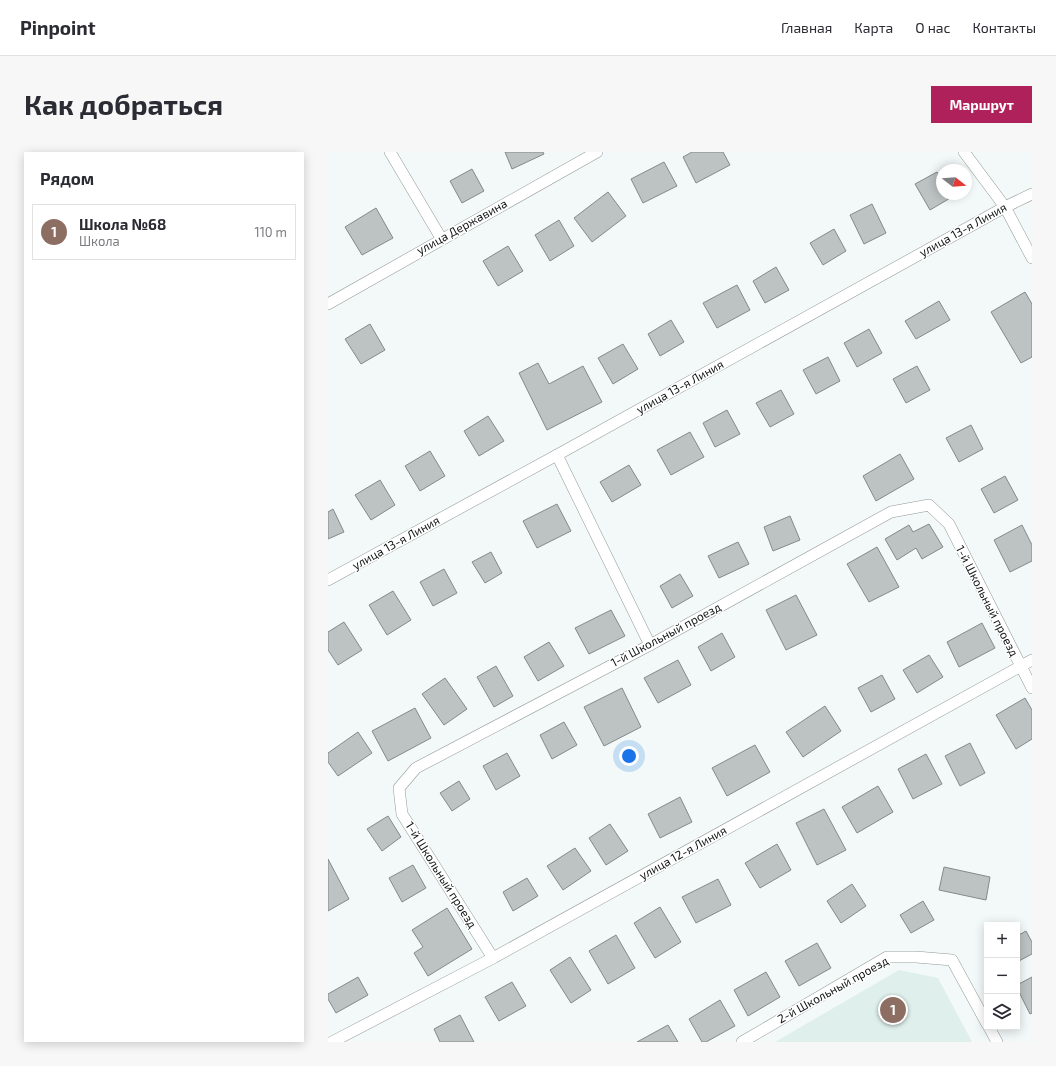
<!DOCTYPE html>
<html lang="ru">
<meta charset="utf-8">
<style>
:root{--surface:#fff;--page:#f7f7f7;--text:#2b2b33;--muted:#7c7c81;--line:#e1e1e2;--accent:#af215a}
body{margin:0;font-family:"Exo 2",sans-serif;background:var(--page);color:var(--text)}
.controls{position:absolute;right:12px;bottom:12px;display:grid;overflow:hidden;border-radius:0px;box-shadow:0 2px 10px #0003}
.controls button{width:36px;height:36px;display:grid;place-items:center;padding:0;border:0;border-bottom:1px solid var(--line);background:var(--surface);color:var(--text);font:20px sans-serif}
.compass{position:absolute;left:608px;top:12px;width:36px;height:36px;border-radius:50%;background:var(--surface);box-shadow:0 2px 10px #0003;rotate:107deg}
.you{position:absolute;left:301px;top:604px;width:14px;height:14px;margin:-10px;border:3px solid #fff;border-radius:50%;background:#1a73e8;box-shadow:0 0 0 6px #1a73e833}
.badge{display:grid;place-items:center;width:26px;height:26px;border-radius:50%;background:var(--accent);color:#fff;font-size:13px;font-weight:700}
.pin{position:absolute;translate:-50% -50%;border:2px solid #fff;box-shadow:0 1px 4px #0006}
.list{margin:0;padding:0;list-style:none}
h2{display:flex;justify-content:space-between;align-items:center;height:52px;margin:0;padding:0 16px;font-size:17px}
h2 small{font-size:13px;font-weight:400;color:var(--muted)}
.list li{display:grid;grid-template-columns:26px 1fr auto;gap:12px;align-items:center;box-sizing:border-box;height:56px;margin:0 8px 8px;padding:0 8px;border:1px solid var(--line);border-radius:0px}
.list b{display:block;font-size:15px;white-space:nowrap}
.list p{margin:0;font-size:13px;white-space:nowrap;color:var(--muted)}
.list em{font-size:13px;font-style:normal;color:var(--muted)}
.icon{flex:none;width:22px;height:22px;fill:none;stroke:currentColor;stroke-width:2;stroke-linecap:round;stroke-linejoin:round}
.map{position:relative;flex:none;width:704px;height:890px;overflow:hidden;border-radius:0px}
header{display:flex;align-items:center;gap:24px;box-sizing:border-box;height:56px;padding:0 20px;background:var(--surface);border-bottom:1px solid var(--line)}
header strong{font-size:19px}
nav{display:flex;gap:22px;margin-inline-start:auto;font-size:14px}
.intro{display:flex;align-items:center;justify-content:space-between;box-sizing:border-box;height:96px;padding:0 24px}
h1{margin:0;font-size:28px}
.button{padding:10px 18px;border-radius:0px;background:var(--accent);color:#fff;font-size:14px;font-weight:700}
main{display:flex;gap:24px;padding:0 24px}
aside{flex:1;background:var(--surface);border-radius:0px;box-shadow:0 2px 10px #0003}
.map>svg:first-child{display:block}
.built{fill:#dff0ec}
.building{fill:#bcc3c2;stroke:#838a89}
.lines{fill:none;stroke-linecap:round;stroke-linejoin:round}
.lane-casing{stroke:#939a98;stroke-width:12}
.lane{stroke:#fff;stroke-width:11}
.labels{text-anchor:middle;stroke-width:3;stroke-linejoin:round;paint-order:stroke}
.street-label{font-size:12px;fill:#121514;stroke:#fff}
</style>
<header>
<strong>Pinpoint</strong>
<nav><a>Главная</a><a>Карта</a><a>О нас</a><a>Контакты</a></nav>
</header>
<div class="intro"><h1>Как добраться</h1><a class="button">Маршрут</a></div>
<main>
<aside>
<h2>Рядом<small></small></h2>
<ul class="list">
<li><span class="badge" style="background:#8d6e63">1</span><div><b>Школа №68</b><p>Школа</p></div><em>110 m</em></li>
</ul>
</aside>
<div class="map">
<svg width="704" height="890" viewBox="0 0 704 890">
<rect width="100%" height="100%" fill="#f2f9f8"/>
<path class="built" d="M571,818l39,8 34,64h-197z"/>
<g class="building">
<path d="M177,0h38l1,2 -32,15z"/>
<path d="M364,0h31l7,13 -34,18 -13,-26z"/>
<path d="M336,10l13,24 -34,17 -12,-24z"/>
<path d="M144,17l12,22 -22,12 -12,-22z"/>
<path d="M609,20l5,7v15h8l2,3 -22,13 -15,-26z"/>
<path d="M280,40l18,24 -34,26 -18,-24z"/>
<path d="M544,52l14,29 -22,11 -14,-29z"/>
<path d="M48,56l17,30 -31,17 -17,-28z"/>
<path d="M231,68l15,26 -24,15 -15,-26z"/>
<path d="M506,77l12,22 -23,14 -13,-22z"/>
<path d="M180,94l15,25 -25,15 -15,-25z"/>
<path d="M448,115l13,23 -24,13 -12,-22z"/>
<path d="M409,133l13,25 -33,18 -14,-25z"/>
<path d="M697,140l7,12v53l-11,6 -30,-51z"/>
<path d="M611,149l11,19 -34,19 -11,-18z"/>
<path d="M343,168l13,22 -24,14 -12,-22z"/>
<path d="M42,172l15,26 -24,14 -16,-25z"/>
<path d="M541,177l13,24 -25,14 -13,-24z"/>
<path d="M295,192l15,25 -25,15 -15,-26z"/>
<path d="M500,205l12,24 -24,13 -13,-24z"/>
<path d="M210,211l11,21 34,-18 19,36 -55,28 -28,-57z"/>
<path d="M589,214l13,24 -24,13 -13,-24z"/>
<path d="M453,238l13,24 -24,13 -14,-24z"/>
<path d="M399,258l13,24 -25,13 -12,-24z"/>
<path d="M160,264l16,25 -25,15 -15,-25z"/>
<path d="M643,273l12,24 -24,13 -13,-24z"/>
<path d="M362,280l14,25 -33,18 -14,-25z"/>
<path d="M102,299l15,25 -25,15 -15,-25z"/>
<path d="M572,302l14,25 -38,22 -13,-25z"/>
<path d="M301,313l12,20 -29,17 -12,-20z"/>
<path d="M677,324l13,24 -24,13 -13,-24z"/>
<path d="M52,328l15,25 -24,15 -16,-25z"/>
<path d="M229,352l14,27 -34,17 -14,-27z"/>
<path d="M5,357l11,23 -16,7v-27z"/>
<path d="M462,364l10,24 -27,11 -9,-24z"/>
<path d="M601,372l14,23 -21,12 -6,-11 -19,12 -12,-21 24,-14 4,7z"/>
<path d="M694,373l10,20v16l-22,11 -16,-32z"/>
<path d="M410,390l11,22 -30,14 -11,-22z"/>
<path d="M549,395l22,40 -30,15 -22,-38z"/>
<path d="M163,400l11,21 -17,10 -13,-21z"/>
<path d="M116,417l13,24 -24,13 -13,-24z"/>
<path d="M352,422l13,22 -21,12 -12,-22z"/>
<path d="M65,439l18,29 -24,15 -18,-30z"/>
<path d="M468,443l21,40 -31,15 -20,-40z"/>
<path d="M283,458l14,26 -36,18 -14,-26z"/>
<path d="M16,470l18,28 -24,15 -10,-15v-18z"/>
<path d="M654,471l13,25 -36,19 -12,-25z"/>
<path d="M394,481l13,24 -24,14 -13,-24z"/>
<path d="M221,490l15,24 -26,15 -14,-24z"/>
<path d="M601,503l14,22 -26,16 -14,-23z"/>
<path d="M350,508l13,25 -33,18 -14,-25z"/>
<path d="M168,514l17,30 -19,11 -17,-30z"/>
<path d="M554,523l13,24 -24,13 -13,-24z"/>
<path d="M117,526l22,31 -23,16 -22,-31z"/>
<path d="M294,536l19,39 -37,19 -20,-39z"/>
<path d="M697,546l7,12v29l-16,10 -20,-34z"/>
<path d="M497,554l16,25 -38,26 -17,-25z"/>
<path d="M87,556l16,30 -43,23 -16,-30z"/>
<path d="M236,570l13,23 -25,14 -12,-24z"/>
<path d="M30,580l14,21 -34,23 -10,-14v-9z"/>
<path d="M642,591l15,30 -25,13 -15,-30z"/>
<path d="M427,593l15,27 -43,24 -15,-28z"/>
<path d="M179,601l13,23 -24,14 -13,-24z"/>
<path d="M598,602l16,30 -29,15 -15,-30z"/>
<path d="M131,629l11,18 -18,12 -12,-18z"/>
<path d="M550,634l15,26 -36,21 -15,-26z"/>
<path d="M352,645l12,25 -32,16 -12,-24z"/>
<path d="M496,657l22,41 -29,15 -21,-42z"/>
<path d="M60,664l13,21 -19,14 -15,-22z"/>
<path d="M282,672l18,27 -22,14 -17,-27z"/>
<path d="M449,692l14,26 -31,18 -15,-25z"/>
<path d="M247,696l16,23 -28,19 -16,-24z"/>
<path d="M0,707l21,40 -21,12z"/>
<path d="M85,713l13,23 -24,14 -13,-24z"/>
<path d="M616,715l46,10 -4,23 -47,-10z"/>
<path d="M199,726l11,18 -25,15 -10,-19z"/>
<path d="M390,727l13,26 -35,18 -14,-26z"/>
<path d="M524,732l14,22 -25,17 -14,-22z"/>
<path d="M595,749l11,19 -23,13 -11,-18z"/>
<path d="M332,755l21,35 -26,16 -21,-35z"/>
<path d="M119,756l25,41 -44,27 -14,-23 9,-6 -11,-17z"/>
<path d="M698,779l6,11v12l-15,8v-26z"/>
<path d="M288,783l19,33 -27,16 -19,-33z"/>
<path d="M489,791l14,25 -32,18 -14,-25z"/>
<path d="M242,805l21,33 -20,13 -21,-33z"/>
<path d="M438,820l14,25 -32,19 -14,-26z"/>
<path d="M30,825l10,18 -32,18 -8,-14v-5z"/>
<path d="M704,825v36l-2,1 -13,-26v-3z"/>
<path d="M184,830l14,24 -27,15 -14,-24z"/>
<path d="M392,848l15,26 -29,16h-4l-13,-23z"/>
<path d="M132,863l14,27h-34l-6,-13z"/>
<path d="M340,873l10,17h-41z"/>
</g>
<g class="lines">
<g class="lane-casing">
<g id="lane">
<path d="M62,0l51,86"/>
<path d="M636,0l41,55 27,51"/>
<path d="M0,152l269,-152"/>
<path d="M229,303l93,190"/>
<path d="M0,428l229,-125 448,-248 27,-13"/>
<path d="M165,806l-91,-144 -3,-26 17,-20 234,-123 241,-133 38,-7 20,19 83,164"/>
<path d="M661,875l8,15"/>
<path d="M4,890l161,-84 539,-298"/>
<path d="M414,890l145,-85h29l36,3 35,64"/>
</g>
</g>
<use href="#lane" class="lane"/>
</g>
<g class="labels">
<g class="street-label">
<text transform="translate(134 75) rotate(-29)" y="4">улица Державина</text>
<text transform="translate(635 78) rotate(-29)" y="4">улица 13-я Линия</text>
<text transform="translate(352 235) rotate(-29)" y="4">улица 13-я Линия</text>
<text transform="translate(68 391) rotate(-29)" y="4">улица 13-я Линия</text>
<text transform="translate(659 449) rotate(63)" y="4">1-й Школьный проезд</text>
<text transform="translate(338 483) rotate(-28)" y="4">1-й Школьный проезд</text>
<text transform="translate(355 701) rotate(-29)" y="4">улица 12-я Линия</text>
<text transform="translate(113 723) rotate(58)" y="4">1-й Школьный проезд</text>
<text transform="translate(505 838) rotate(-29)" y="4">2-й Школьный проезд</text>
</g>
</g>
</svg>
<div class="controls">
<button>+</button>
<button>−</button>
<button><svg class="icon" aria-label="layers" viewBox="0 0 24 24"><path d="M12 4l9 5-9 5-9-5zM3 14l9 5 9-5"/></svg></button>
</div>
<svg class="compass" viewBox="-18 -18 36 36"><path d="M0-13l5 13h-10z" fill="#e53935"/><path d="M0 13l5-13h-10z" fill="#7c7c81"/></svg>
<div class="you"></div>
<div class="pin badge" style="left:565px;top:858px;background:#8d6e63">1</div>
</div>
</main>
